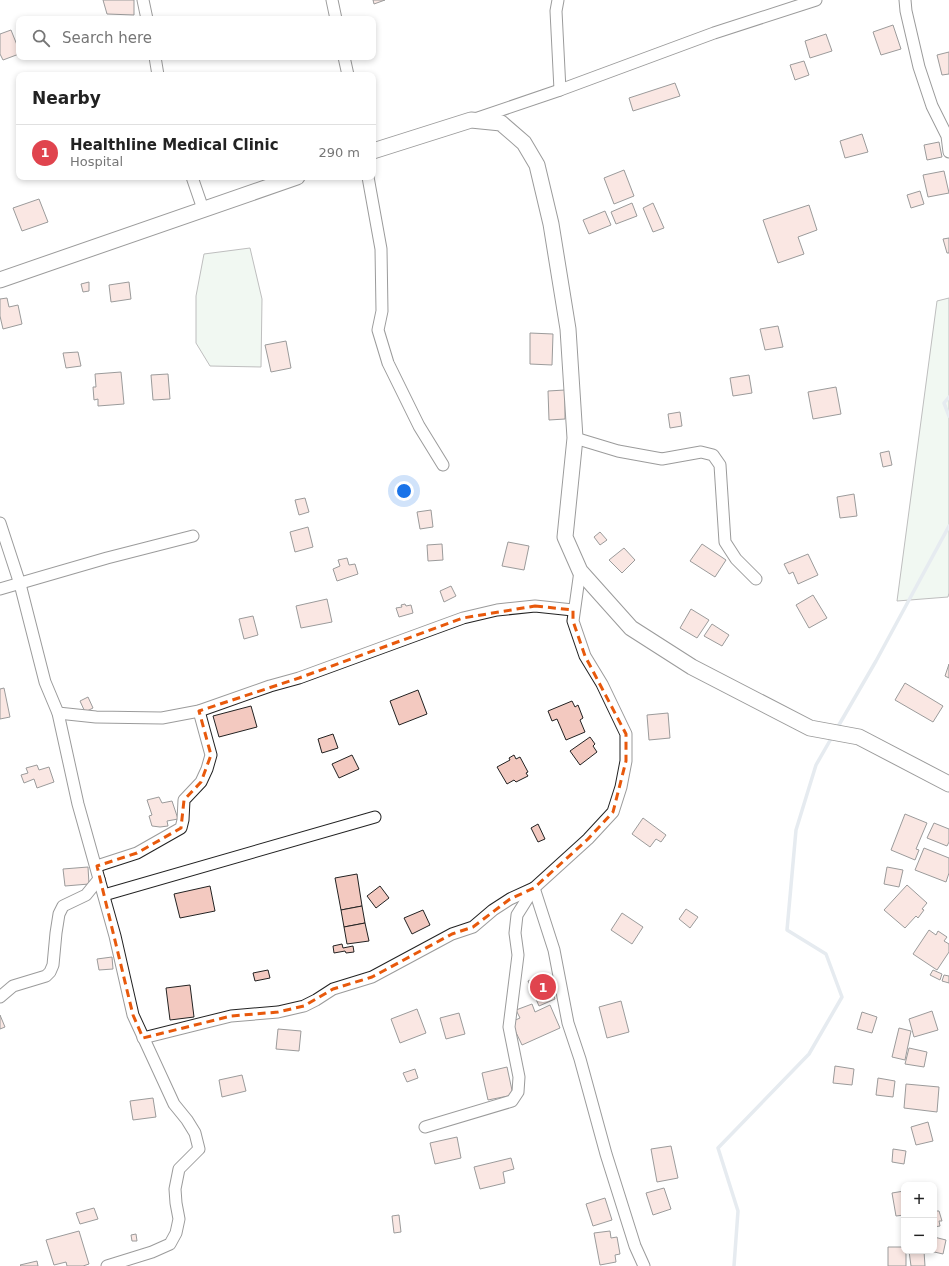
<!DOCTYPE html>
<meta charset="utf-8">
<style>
:root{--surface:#fff;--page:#f6f6f6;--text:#222;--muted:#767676;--line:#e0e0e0;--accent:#db2777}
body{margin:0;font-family:"DejaVu Sans",sans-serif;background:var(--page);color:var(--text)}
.controls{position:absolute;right:12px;bottom:12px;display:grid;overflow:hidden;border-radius:8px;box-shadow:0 2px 6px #0003}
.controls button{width:36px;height:36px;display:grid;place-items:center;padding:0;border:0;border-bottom:1px solid var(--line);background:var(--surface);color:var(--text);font:20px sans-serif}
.you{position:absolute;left:404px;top:491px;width:14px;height:14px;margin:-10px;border:3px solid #fff;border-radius:50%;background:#1a73e8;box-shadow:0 0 0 6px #1a73e833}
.badge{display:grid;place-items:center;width:26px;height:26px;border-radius:50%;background:var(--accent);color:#fff;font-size:13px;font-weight:700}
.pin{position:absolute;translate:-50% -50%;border:2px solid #fff;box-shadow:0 1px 4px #0006}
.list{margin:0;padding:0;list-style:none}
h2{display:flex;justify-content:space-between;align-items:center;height:52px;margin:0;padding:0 16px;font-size:17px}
h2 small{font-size:13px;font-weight:400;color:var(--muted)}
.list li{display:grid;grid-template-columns:26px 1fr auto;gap:12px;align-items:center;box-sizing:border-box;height:56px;padding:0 16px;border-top:1px solid var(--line)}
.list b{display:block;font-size:15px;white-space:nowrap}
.list p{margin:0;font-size:13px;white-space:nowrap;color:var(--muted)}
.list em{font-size:13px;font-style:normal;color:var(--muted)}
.icon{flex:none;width:22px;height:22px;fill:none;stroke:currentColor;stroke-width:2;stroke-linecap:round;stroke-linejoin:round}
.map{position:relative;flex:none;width:949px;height:1266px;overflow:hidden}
.search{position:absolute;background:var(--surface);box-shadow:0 2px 6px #0003;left:16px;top:16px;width:360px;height:44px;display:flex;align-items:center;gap:10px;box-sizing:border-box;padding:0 14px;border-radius:8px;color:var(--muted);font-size:15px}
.panel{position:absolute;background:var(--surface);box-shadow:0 2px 6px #0003;left:16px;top:72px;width:360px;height:108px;border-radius:8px}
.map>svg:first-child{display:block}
.green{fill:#e0efe3;stroke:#6f6f6f}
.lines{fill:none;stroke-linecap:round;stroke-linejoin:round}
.stream{stroke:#c7d3dd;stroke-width:3.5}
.building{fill:#f3c9c0;stroke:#222}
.minor-casing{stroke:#222;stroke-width:13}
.secondary-casing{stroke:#222;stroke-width:17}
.minor{stroke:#fff;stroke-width:11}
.secondary{stroke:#fff;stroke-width:15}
.marked{fill:none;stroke:#e8590c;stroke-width:3;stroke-dasharray:8 5;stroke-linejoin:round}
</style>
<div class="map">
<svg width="949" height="1266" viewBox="0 0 949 1266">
<rect width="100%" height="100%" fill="#fff"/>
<g class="green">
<path d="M250,248l12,51 -1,68 -51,-1 -14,-23v-47l8,-42z"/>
<path d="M949,298v295l-1,4 -51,4 40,-300z"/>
</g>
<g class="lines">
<g class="stream">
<path d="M949,397l-5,6 5,13"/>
<path d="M836,730l40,-69 73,-135"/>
<path d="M734,1266l4,-55 -20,-63 91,-94 33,-57 -16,-43 -39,-24 9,-100 20,-65 16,-28"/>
</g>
</g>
<g class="building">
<path d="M103,0h31v15l-27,-1z"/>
<path d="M373,0h12l-11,4z"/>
<path d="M893,25l8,24 -20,6 -8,-23z"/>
<path d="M11,30l8,20v4l-16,6 -3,-6v-20z"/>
<path d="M826,34l6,17 -22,7 -5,-17z"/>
<path d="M949,52v22l-7,1 -5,-20z"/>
<path d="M804,61l5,14 -14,5 -5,-15z"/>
<path d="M675,83l5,13 -47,15 -4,-13z"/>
<path d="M862,134l6,18 -23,6 -5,-17z"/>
<path d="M939,142l3,15 -15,3 -3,-15z"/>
<path d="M624,170l10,26 -20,8 -10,-26z"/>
<path d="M944,171l5,22 -21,4 -5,-22z"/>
<path d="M920,191l4,13 -13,4 -4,-13z"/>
<path d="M39,199l9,23 -26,9 -9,-23z"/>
<path d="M632,203l5,13 -21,8 -5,-12z"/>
<path d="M653,203l11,25 -11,4 -10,-24z"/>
<path d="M809,205l8,25 -19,7 6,17 -26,9 -15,-43z"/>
<path d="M605,211l6,14 -22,9 -6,-14z"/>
<path d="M949,238v15h-2l-4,-14z"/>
<path d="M89,282v9l-6,1 -2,-8z"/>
<path d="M129,282l2,17 -20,3 -2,-17z"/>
<path d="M7,298l2,9 9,-2 4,19 -19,5 -3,-13v-17z"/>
<path d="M778,326l5,21 -18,3 -5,-21z"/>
<path d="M530,333l23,1 -1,31 -22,-1z"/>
<path d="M286,341l5,27 -20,4 -6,-27z"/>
<path d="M78,352l3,14 -15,2 -3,-15z"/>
<path d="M121,372l3,32 -26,2v-7l-4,1 -1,-13h3l-1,-13z"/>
<path d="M168,374l2,25 -17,1 -2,-25z"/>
<path d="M749,375l3,18 -19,3 -3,-18z"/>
<path d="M836,387l5,27 -28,5 -5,-27z"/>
<path d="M565,390v29l-16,1 -1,-29z"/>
<path d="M680,412l2,14 -12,2 -2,-14z"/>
<path d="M889,451l3,14 -9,2 -3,-14z"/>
<path d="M854,494l3,22 -17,2 -3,-21z"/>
<path d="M305,498l4,14 -10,3 -4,-15z"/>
<path d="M431,510l2,17 -13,2 -3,-17z"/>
<path d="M308,527l5,20 -18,5 -5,-20z"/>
<path d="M600,532l7,8 -7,5 -6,-8z"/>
<path d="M508,542l21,4 -5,24 -22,-4z"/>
<path d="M442,544l1,16 -15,1 -1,-16z"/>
<path d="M702,544l24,16 -11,17 -25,-16z"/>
<path d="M624,548l11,12 -13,13 -13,-13z"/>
<path d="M808,554l10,21 -20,9 -5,-12 -4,2 -5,-10z"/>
<path d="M347,558l2,7 6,-1 3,10 -21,7 -4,-12 7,-3 -2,-6z"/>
<path d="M451,586l5,10 -12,6 -4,-11z"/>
<path d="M813,595l14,23 -18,10 -13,-23z"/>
<path d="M327,599l5,23 -31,6 -5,-22z"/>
<path d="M405,604l1,2 5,-1 2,8 -14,4 -3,-9 6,-1 -1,-2z"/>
<path d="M691,609l18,11 -12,18 -17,-10z"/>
<path d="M253,616l5,19 -14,4 -5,-20z"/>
<path d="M712,624l17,11 -7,11 -18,-10z"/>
<path d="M949,664v14l-4,-2z"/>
<path d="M905,683l38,23 -10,16 -38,-22z"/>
<path d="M4,688l6,29 -10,2v-30z"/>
<path d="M418,690l9,24 -28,11 -9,-24z"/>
<path d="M88,697l5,11 -8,4 -5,-11z"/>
<path d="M572,701l3,6 3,-2 5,13 -3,2 5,12 -19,8 -9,-21 -5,2 -4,-10z"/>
<path d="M251,706l6,21 -38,10 -6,-21z"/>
<path d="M668,713l2,25 -21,2 -2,-25z"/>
<path d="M333,734l5,14 -16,5 -4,-14z"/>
<path d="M590,737l5,7 -2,2 4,6 -17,13 -10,-14z"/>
<path d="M352,755l7,14 -20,9 -7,-14z"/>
<path d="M514,755l2,4 4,-2 8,15 -2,1 2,3 -12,6 -2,-2 -7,4 -10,-17 13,-7 -1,-2z"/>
<path d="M37,765l2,5 10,-3 5,15 -17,6 -3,-9 -10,4 -3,-8 7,-2 -2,-5z"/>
<path d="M159,797l3,6 10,-2 6,18 -11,2 1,5 -8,1 -8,-1 -3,-10 3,-1 -5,-15z"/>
<path d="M905,814l22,9 -11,26 3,1 -4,10 -24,-10z"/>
<path d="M643,818l23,17 -5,7 -5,-3 -6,8 -18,-13z"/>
<path d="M934,823l15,6v13l-2,4 -20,-8z"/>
<path d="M538,824l7,15 -7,3 -7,-14z"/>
<path d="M924,848l25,10v15l-3,9 -31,-12z"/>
<path d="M88,867l1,17 -24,2 -2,-17z"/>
<path d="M887,867l16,3 -4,17 -15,-3z"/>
<path d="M357,874l5,32 -21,4 -6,-32z"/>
<path d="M907,885l20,18 -5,6 2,1 -6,8 -2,-2 -11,12 -21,-18z"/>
<path d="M210,886l5,25 -35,7 -6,-24z"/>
<path d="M380,886l9,12 -13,10 -9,-12z"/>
<path d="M362,906l3,17 -21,4 -3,-17z"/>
<path d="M686,909l12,8 -8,11 -11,-9z"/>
<path d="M423,910l7,15 -18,9 -8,-16z"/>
<path d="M622,913l21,14 -11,17 -21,-14z"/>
<path d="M365,923l4,18 -22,3 -3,-17z"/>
<path d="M929,930l7,5 2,-4 9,6 -3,4 5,3v8l-12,18 -24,-16z"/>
<path d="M342,944l1,4 10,-2 1,6 -8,1 -1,-2 -11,2 -1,-7z"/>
<path d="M112,957l1,12 -14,1 -2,-11z"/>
<path d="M268,970l2,8 -15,3 -2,-8z"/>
<path d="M933,970l9,4 -2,6 -10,-5z"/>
<path d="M545,974l10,25 -16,7 -11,-25z"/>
<path d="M944,975l5,1v7l-7,-2z"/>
<path d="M190,985l4,32 -24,3 -4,-32z"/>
<path d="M621,1001l8,31 -22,6 -8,-31z"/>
<path d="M532,1004l3,8 15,-7 10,23 -38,17 -11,-23 9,-4 -4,-8z"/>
<path d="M417,1009l9,24 -26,10 -9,-24z"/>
<path d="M932,1011l6,19 -24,7 -5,-18z"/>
<path d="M862,1012l15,5 -5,16 -15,-4z"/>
<path d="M459,1013l6,21 -19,5 -6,-21z"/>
<path d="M0,1015l5,12 -5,2z"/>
<path d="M899,1028l12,3 -6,29 -13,-3z"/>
<path d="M278,1029l23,2 -2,20 -23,-2z"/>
<path d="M909,1048l18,4 -3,15 -19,-3z"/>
<path d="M835,1066l19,3 -2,16 -19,-2z"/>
<path d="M507,1067l6,28 -25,5 -6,-27z"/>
<path d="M415,1069l3,9 -11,4 -4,-9z"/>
<path d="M242,1075l4,16 -24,6 -3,-17z"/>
<path d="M878,1078l17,3 -2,16 -17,-2z"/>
<path d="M906,1084l33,3 -2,25 -33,-4z"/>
<path d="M153,1098l3,19 -23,3 -3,-19z"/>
<path d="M928,1122l5,19 -17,4 -5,-18z"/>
<path d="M457,1137l4,21 -26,6 -5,-21z"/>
<path d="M671,1146l7,32 -21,4 -6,-33z"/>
<path d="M893,1149l13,2 -2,13 -12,-2z"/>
<path d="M511,1158l3,11 -11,3 2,11 -25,6 -6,-22z"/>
<path d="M664,1188l7,21 -18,6 -7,-22z"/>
<path d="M904,1191v24l-8,1 -4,-23z"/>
<path d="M605,1198l7,22 -19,6 -7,-22z"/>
<path d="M934,1205l2,6h3l3,10h-3l1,5 -6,1z"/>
<path d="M94,1208l4,11 -18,5 -4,-11z"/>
<path d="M399,1215l2,17 -7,1 -2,-17z"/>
<path d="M79,1231l10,33 -6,2h-16l-1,-4 -12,3 -8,-25z"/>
<path d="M610,1231l1,7 6,-1 3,17 -5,1 1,7 -16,3 -6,-32z"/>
<path d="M136,1234l1,7h-5l-1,-6z"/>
<path d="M934,1237l12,3 -3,14 -13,-3h4z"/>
<path d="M888,1247h16v4h2v15h-18z"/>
<path d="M909,1251h15l1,15h-14z"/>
<path d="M37,1261l1,5h-17l-1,-1z"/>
</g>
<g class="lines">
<g class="minor-casing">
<g id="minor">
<path d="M143,0l4,19"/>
<path d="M332,0l4,19"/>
<path d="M558,0l-2,11 4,79"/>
<path d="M905,0l1,11 13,56 13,39 15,30 2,16"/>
<path d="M155,57l3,18"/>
<path d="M344,57l4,18"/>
<path d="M475,119l85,-29 154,-57 102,-33"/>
<path d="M192,177l11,32"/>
<path d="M368,177l13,72 1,62 -4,19 10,33 31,63 24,39"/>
<path d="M575,438l43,13 44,8 39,-7 12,3 7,10 5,77 11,17 20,20"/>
<path d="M0,523l20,61 25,98 13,31 20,91 37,132 18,79 41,89 13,16 8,13 4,16 -20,20 -4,20 1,14 3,16 -3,14 -6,11 -18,8 -45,14"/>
<path d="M0,589l107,-31 86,-22"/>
<path d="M58,713l38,4 66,1 37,-7 71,-25 29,-8 164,-60 34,-8 38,-4 38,4"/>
<path d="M97,866l40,-13 44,-25 2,-8 1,-20 17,-18 6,-13 4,-14 -12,-44"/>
<path d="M104,895l271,-78"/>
<path d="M0,997l13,-11 33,-10 4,-4 3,-7 3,-32 3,-19 4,-8 23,-11 13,-16"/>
<path d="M143,1038l88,-22 47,-4 26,-6 12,-6 17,-11 39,-12 80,-43 21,-7 20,-17 17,-11 24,-11 20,62 14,73 12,36 26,95 29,92 9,20"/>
<path d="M425,1127l87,-26 6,-9 1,-15 -10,-50 9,-72 -3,-22 2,-18 17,-27 54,-49 25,-27 8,-25 5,-26v-27l-24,-50 -17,-28 -12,-35 7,-50"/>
</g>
</g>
<g class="secondary-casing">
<g id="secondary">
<path d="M373,151l98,-31 30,3 23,20 13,22 14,59 17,105 7,109 -10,99 15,34 51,57 61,39 118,61 49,9 90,47"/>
<path d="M0,280l297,-103"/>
</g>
</g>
<use href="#minor" class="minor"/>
<use href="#secondary" class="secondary"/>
</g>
<path d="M0 0H949V1266H0ZM535,606l38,4v11l12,35 41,78v27l-13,51 -25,27 -54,49 -24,11 -37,28 -21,7 -80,43 -39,12 -29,17 -26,6 -47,4 -88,22 -10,-23 -36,-149 40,-13 44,-25 3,-28 17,-18 10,-27 -12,-44 100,-33 164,-60z" fill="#fff" fill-opacity=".55" fill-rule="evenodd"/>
<path class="marked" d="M535,606l38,4v11l12,35 41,78v27l-13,51 -25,27 -54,49 -24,11 -37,28 -21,7 -80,43 -39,12 -29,17 -26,6 -47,4 -88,22 -10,-23 -36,-149 40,-13 44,-25 3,-28 17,-18 10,-27 -12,-44 100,-33 164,-60z"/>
</svg>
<div class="controls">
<button>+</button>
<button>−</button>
</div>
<div class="you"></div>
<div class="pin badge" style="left:543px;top:987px;background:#e0444e">1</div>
<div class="search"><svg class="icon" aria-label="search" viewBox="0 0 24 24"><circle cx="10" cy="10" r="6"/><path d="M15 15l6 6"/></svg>Search here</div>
<section class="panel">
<h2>Nearby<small></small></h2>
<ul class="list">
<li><span class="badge" style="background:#e0444e">1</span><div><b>Healthline Medical Clinic</b><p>Hospital</p></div><em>290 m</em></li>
</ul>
</section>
</div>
